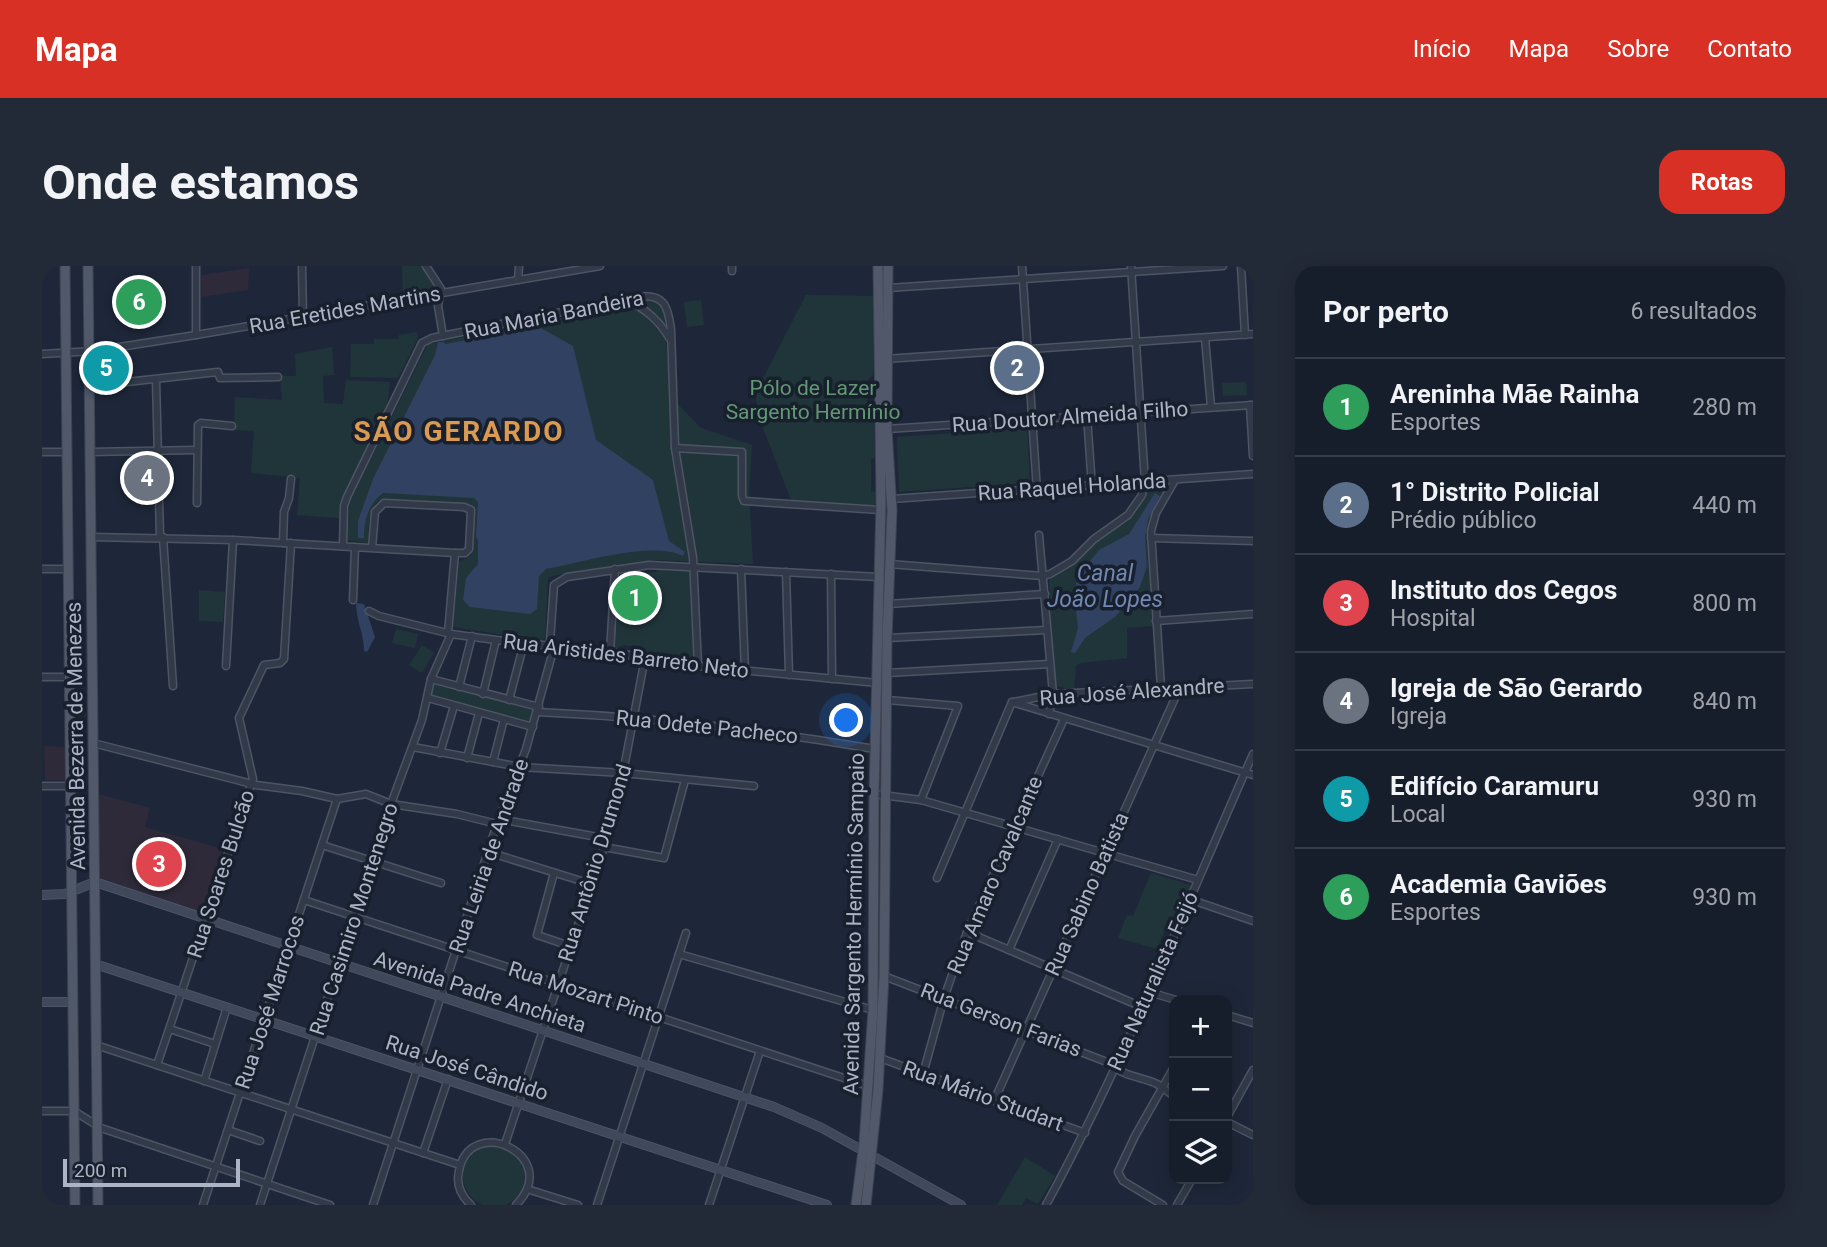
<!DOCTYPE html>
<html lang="pt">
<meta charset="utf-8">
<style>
:root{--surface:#161d2b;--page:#232a37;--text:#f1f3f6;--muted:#9ea2a9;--line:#353b47;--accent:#d93025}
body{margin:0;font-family:Roboto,sans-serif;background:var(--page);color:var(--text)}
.controls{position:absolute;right:21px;bottom:21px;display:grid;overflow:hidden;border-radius:14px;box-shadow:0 4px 18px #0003}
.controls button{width:63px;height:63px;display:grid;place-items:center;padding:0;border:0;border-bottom:2px solid var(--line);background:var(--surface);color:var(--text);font:35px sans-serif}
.scale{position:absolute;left:21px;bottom:18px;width:177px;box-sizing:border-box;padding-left:7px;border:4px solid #acb4c6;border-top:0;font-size:19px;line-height:24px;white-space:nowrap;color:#acb4c6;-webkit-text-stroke:5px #181f2d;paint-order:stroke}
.you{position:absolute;left:805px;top:455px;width:24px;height:24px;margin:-18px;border:5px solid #fff;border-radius:50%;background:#1a73e8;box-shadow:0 0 0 10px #1a73e833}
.badge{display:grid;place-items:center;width:46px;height:46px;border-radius:50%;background:var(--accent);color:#fff;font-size:23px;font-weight:700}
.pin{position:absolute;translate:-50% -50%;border:4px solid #fff;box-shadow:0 2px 7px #0006}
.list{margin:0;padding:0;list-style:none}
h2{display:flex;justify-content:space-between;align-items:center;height:91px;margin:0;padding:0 28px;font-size:30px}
h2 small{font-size:23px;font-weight:400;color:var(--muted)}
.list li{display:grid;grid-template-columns:46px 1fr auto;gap:21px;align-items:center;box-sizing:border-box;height:98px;padding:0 28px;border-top:2px solid var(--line)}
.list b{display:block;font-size:26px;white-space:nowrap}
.list p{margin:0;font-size:23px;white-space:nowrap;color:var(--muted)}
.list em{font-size:23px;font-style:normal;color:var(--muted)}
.icon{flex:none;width:38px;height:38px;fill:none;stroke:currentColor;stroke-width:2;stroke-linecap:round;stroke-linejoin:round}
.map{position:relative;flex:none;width:1211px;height:939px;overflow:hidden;border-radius:21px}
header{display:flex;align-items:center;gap:42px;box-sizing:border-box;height:98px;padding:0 35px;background:var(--accent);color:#fff}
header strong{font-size:33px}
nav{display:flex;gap:38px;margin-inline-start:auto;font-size:24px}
.intro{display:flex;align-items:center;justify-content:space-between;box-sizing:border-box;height:168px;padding:0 42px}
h1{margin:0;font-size:49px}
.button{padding:18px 32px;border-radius:21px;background:var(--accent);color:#fff;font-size:24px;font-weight:700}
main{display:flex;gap:42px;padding:0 42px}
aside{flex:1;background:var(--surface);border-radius:21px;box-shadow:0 4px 18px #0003}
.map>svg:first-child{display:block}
.medical{fill:#2e2a3a}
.green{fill:#20353a}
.water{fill:#304161}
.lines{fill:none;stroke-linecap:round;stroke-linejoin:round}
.street-casing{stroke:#4d5464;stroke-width:9}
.secondary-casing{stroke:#4d5464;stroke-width:10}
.primary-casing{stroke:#3c4352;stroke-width:11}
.street{stroke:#323a49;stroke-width:6}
.secondary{stroke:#40485c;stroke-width:8}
.primary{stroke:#505869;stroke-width:9}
.labels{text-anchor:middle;stroke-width:7;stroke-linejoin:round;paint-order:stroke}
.street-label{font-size:21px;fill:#acb4c6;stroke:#181f2d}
.park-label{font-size:21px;fill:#629873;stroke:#181f2d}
.water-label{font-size:23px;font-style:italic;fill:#7287b1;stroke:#181f2d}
.district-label{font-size:28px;font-weight:bold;letter-spacing:2px;fill:#db9a52;stroke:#181f2d}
</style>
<header>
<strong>Mapa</strong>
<nav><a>Início</a><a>Mapa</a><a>Sobre</a><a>Contato</a></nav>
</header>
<div class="intro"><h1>Onde estamos</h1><a class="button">Rotas</a></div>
<main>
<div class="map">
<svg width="1211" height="939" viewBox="0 0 1211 939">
<rect width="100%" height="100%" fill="#1e2739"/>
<g class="medical">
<path d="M207,2l-1,22 -47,7v-22z"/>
<path d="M2,480l21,1v33h-20z"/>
<path d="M57,528l51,14 -5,19 78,22 -21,64 -102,-35z"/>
</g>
<g class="green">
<path d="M360,0h21l14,24 -34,5z"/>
<path d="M764,29l69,1 -2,79 -5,4 -1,28 6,2 2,49 -4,1v32l5,1v10l-6,6 -79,-8 -31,-80 -5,-26z"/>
<path d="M621,32l7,98 31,32 51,17 -3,49 4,70 -98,-4 -103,16 -4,3 -3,59 -4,3 -88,-14 6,-65 12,-6 4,-47 -4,-4 -89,-6c-15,7 -13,29 -14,44l-21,-3 3,-39 78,-157z"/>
<path d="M659,34l3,25 -17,2 -3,-25z"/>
<path d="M375,66l1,6 -20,40 -48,-1 1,-33h23v-5h24l1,-4z"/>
<path d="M290,81l2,28 -11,1 1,27 19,1 3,-24 44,2 -3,25 -47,97 -1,14 -42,-3 3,-37 -49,-5 3,-42 -20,-1 1,-33 47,3 -2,-24h16l-1,-22z"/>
<path d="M1204,116l1,13 -24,1 -1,-13z"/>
<path d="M985,162l3,55 -131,9 -2,-55z"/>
<path d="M1123,218l4,2 -18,32 -3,17 5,91 -26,2v30l-47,5 -4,3 -2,24 -17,-4 -3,-5 -5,-102 23,-14 25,-26 30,-17 10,-12 11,-23z"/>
<path d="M618,302l29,1 5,92 -52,-9 -3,-5 -16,-2 -7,4 -2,-4 5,-73 11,-2 2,4 24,-2z"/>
<path d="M157,324l26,2 -2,30 -24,-1z"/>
<path d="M354,363l22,5 -3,14 -23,-5z"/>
<path d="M380,379l12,8 -12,20 -13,-8z"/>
<path d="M395,417l95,27 2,1 -4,12 -97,-27 -2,-3 2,-9z"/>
<path d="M1109,607l40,12 -19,43 -6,-1 -9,22 -39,-11 9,-23 6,1z"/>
<circle cx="452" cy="910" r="31"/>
<path d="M983,891l30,19 -17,28 -12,-6 -4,7h-25z"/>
</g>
<g class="water">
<path d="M497,61l34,19 23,94 57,40 16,61 16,11 -2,4c-29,-16 -104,7 -137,13l-7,7 -2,33 -7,5 -60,-7 -7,-7 3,-22 12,-14v-23l-2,-5 2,-34 -4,-4 -91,-5c-15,11 -19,28 -19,45h-6v-17l15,-42 62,-124 3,-13h6l1,2z"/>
<path d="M1113,227l5,3 -12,23 -3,18 2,29 -7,21 -25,30 -30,21 -10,15 -4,-1 7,-24 -4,-35 4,-17 21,-26 30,-16z"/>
<path d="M314,337l8,1 11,33 -8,15 -3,-1c0,-17 -8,-31 -8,-48z"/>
</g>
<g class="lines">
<g class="street-casing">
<g id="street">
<path d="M154,0v69"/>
<path d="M260,0l1,51"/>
<path d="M384,0l15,23 -3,17 5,30"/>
<path d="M690,0v5"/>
<path d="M980,0l15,225"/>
<path d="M1199,0l4,69"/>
<path d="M476,14l1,-14"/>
<path d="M846,22l335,-22"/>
<path d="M585,33c19,11 32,21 43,40"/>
<path d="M1163,72l6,69"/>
<path d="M0,88l52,-3 102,-16 404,-69"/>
<path d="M843,93l368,-25"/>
<path d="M114,114l4,157"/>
<path d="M48,120l128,-14 2,6 58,-1"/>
<path d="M1208,139l3,51"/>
<path d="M1045,150l5,71"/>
<path d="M845,163l366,-24"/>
<path d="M633,182l67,4v44l2,5 136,9"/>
<path d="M0,186h25"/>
<path d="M48,186l106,-2"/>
<path d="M849,233l362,-25"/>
<path d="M155,237l1,-78 3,-2 31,3"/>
<path d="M997,269l14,159 -4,20"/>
<path d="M49,271l142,3 222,13h10l4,-4 2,-39 -7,-3 -80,-4 -9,9 -3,36"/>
<path d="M121,271l10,149"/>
<path d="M1109,272l102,3"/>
<path d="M241,277l1,-31 5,-14 2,-19"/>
<path d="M301,280l1,-40 3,-9 75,-154 10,-5 204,-41c28,-4 32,8 35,33l4,118 18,110 5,108"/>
<path d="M847,298l154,12 7,-2 22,-13 22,-22 34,-24 14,-20 3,-13 -14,-216"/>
<path d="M0,303h26"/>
<path d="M699,303l4,102"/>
<path d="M744,306l3,103"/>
<path d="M789,308l1,105"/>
<path d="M311,334l2,-53"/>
<path d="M846,338l157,-10"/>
<path d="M327,345l10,5 72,18 45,6 114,12 88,14 180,17"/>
<path d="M1114,355l97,-7"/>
<path d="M406,367l7,-80"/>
<path d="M845,372l160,-8"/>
<path d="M568,386l5,-83"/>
<path d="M184,400l7,-126"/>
<path d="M845,407l163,-9"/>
<path d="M0,411h27"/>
<path d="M389,413l108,28"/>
<path d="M417,421l13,-51"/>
<path d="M1119,422l-10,-157 5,-18 19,-33"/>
<path d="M441,428l13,-54"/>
<path d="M386,432l105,29"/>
<path d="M467,434l15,-57"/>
<path d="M845,434l71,6 -37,94"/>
<path d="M970,436l241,73"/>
<path d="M972,436l39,-8 200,-10"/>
<path d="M495,446c114,5 226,18 338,37"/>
<path d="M51,477l163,42 46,6 35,8 29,-5 25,10 66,10 40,10"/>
<path d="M371,481l107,20 103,6 131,13"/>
<path d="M398,487l14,-47"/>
<path d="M425,492l12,-45"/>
<path d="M451,496l11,-43"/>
<path d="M0,520h28"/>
<path d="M832,528l47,6 277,80"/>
<path d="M457,553l104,19"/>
<path d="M280,579l119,38"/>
<path d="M562,581l60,11 21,-78"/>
<path d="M446,586l103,32"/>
<path d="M512,607l-17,62 33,11"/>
<path d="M895,612l75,-176"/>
<path d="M1147,633l64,22"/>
<path d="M262,634l564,186"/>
<path d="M925,666l175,75"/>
<path d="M967,684l49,-111"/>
<path d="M637,688l194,56"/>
<path d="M842,710l228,88c9,12 30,13 43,19 7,3 12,9 19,13"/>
<path d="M1107,726l27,8"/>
<path d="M1185,749l26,8"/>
<path d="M128,763l45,15"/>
<path d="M54,779l364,120"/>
<path d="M838,792l205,75"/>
<path d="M115,799l96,-286 -14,-61 25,-53 16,-2 4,-4 7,-116"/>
<path d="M881,808l21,-76 23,-66 97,-213"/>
<path d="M162,815l23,-74"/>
<path d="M952,835l186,-414"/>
<path d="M0,845h32l27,17 229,77"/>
<path d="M1185,851l26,-47"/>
<path d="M1185,856l26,13"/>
<path d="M186,864l32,11"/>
<path d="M463,878l99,-297 1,-17 18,-57 22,-115"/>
<path d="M381,887l25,-74"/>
<path d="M485,923l51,16"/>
<path d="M161,939l134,-406"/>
<path d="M218,939l131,-401 31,-84 9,-41 20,-45"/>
<path d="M331,939l124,-381 29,-75 27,-98 -3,-9 4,-57 13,-8 82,-12 230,12"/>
<path d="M429,939c-10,-9 -15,-21 -12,-34 11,-59 105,-15 57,34"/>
<path d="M555,939l89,-272"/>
<path d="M667,939l51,-154"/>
<path d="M1004,939c79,-145 140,-300 207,-451"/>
<path d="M1121,939l-40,-24 -5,-9 17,-36 39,-69"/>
<path d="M1135,939l15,-26"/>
</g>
</g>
<g class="secondary-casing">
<g id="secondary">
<path d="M0,629l23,-1 30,-12 679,225 48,21 139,77"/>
<path d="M53,698l732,241"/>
<path d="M0,736h30"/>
</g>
</g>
<g class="primary-casing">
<g id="primary">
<path d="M23,0l10,939"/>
<path d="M46,0l10,939"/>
<path d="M814,939l8,-62 9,-133 1,-216 7,-294 -3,-234"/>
<path d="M824,939l12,-115 6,-114 3,-338 5,-128 -5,-81 1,-163"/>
</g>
</g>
<use href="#street" class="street"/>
<use href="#secondary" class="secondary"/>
<use href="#primary" class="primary"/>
</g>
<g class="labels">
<g class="street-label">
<text transform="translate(303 44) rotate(-10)" y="7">Rua Eretides Martins</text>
<text transform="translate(512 49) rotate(-11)" y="7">Rua Maria Bandeira</text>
<text transform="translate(1028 151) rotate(-4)" y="7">Rua Doutor Almeida Filho</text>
<text transform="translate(1030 221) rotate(-4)" y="7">Rua Raquel Holanda</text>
<text transform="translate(584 390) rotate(7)" y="7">Rua Aristides Barreto Neto</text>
<text transform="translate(1090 426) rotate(-4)" y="7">Rua José Alexandre</text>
<text transform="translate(665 461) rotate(6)" y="7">Rua Odete Pacheco</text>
<text transform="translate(34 470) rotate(-91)" y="7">Avenida Bezerra de Menezes</text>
<text transform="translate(447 590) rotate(-71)" y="7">Rua Leiria de Andrade</text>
<text transform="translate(553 597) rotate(-73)" y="7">Rua Antônio Drumond</text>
<text transform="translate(179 608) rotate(-72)" y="7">Rua Soares Bulcão</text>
<text transform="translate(953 609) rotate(-67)" y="7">Rua Amaro Cavalcante</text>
<text transform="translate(1045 628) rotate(-66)" y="7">Rua Sabino Batista</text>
<text transform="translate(312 653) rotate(-72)" y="7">Rua Casimiro Montenegro</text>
<text transform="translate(812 658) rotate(-89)" y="7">Avenida Sargento Hermínio Sampaio</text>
<text transform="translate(1111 715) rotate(-66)" y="7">Rua Naturalista Feijó</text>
<text transform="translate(438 726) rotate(18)" y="7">Avenida Padre Anchieta</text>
<text transform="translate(544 727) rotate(18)" y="7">Rua Mozart Pinto</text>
<text transform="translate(228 736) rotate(-72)" y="7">Rua José Marrocos</text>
<text transform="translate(959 754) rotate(21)" y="7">Rua Gerson Farias</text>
<text transform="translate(425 802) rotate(18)" y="7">Rua José Cândido</text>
<text transform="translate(941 830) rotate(20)" y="7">Rua Mário Studart</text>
</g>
<g class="park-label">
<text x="771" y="129">Pólo de Lazer<tspan x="771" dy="24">Sargento Hermínio</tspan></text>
</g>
<g class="water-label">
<text x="1063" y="315">Canal<tspan x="1063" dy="26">João Lopes</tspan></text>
</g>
<g class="district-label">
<text x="417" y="175">SÃO GERARDO</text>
</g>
</g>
</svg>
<div class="controls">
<button>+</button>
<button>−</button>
<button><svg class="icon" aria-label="layers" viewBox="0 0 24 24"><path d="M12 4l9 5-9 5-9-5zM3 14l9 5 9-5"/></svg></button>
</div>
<div class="scale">200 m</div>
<div class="you"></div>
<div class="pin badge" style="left:593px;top:332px;background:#2e9e5b">1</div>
<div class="pin badge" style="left:975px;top:102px;background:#5c6f8a">2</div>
<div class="pin badge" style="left:117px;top:598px;background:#e0444e">3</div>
<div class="pin badge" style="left:105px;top:212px;background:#6b7280">4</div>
<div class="pin badge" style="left:64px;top:102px;background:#0f9aa8">5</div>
<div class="pin badge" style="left:97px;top:36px;background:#2e9e5b">6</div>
</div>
<aside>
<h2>Por perto<small>6 resultados</small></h2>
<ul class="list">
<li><span class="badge" style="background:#2e9e5b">1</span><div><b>Areninha Mãe Rainha</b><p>Esportes</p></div><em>280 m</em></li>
<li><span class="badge" style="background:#5c6f8a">2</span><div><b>1° Distrito Policial</b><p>Prédio público</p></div><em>440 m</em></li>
<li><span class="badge" style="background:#e0444e">3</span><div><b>Instituto dos Cegos</b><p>Hospital</p></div><em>800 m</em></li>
<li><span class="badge" style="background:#6b7280">4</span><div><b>Igreja de São Gerardo</b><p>Igreja</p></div><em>840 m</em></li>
<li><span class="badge" style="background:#0f9aa8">5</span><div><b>Edifício Caramuru</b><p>Local</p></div><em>930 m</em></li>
<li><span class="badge" style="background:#2e9e5b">6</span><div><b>Academia Gaviões</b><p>Esportes</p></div><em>930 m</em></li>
</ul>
</aside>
</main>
